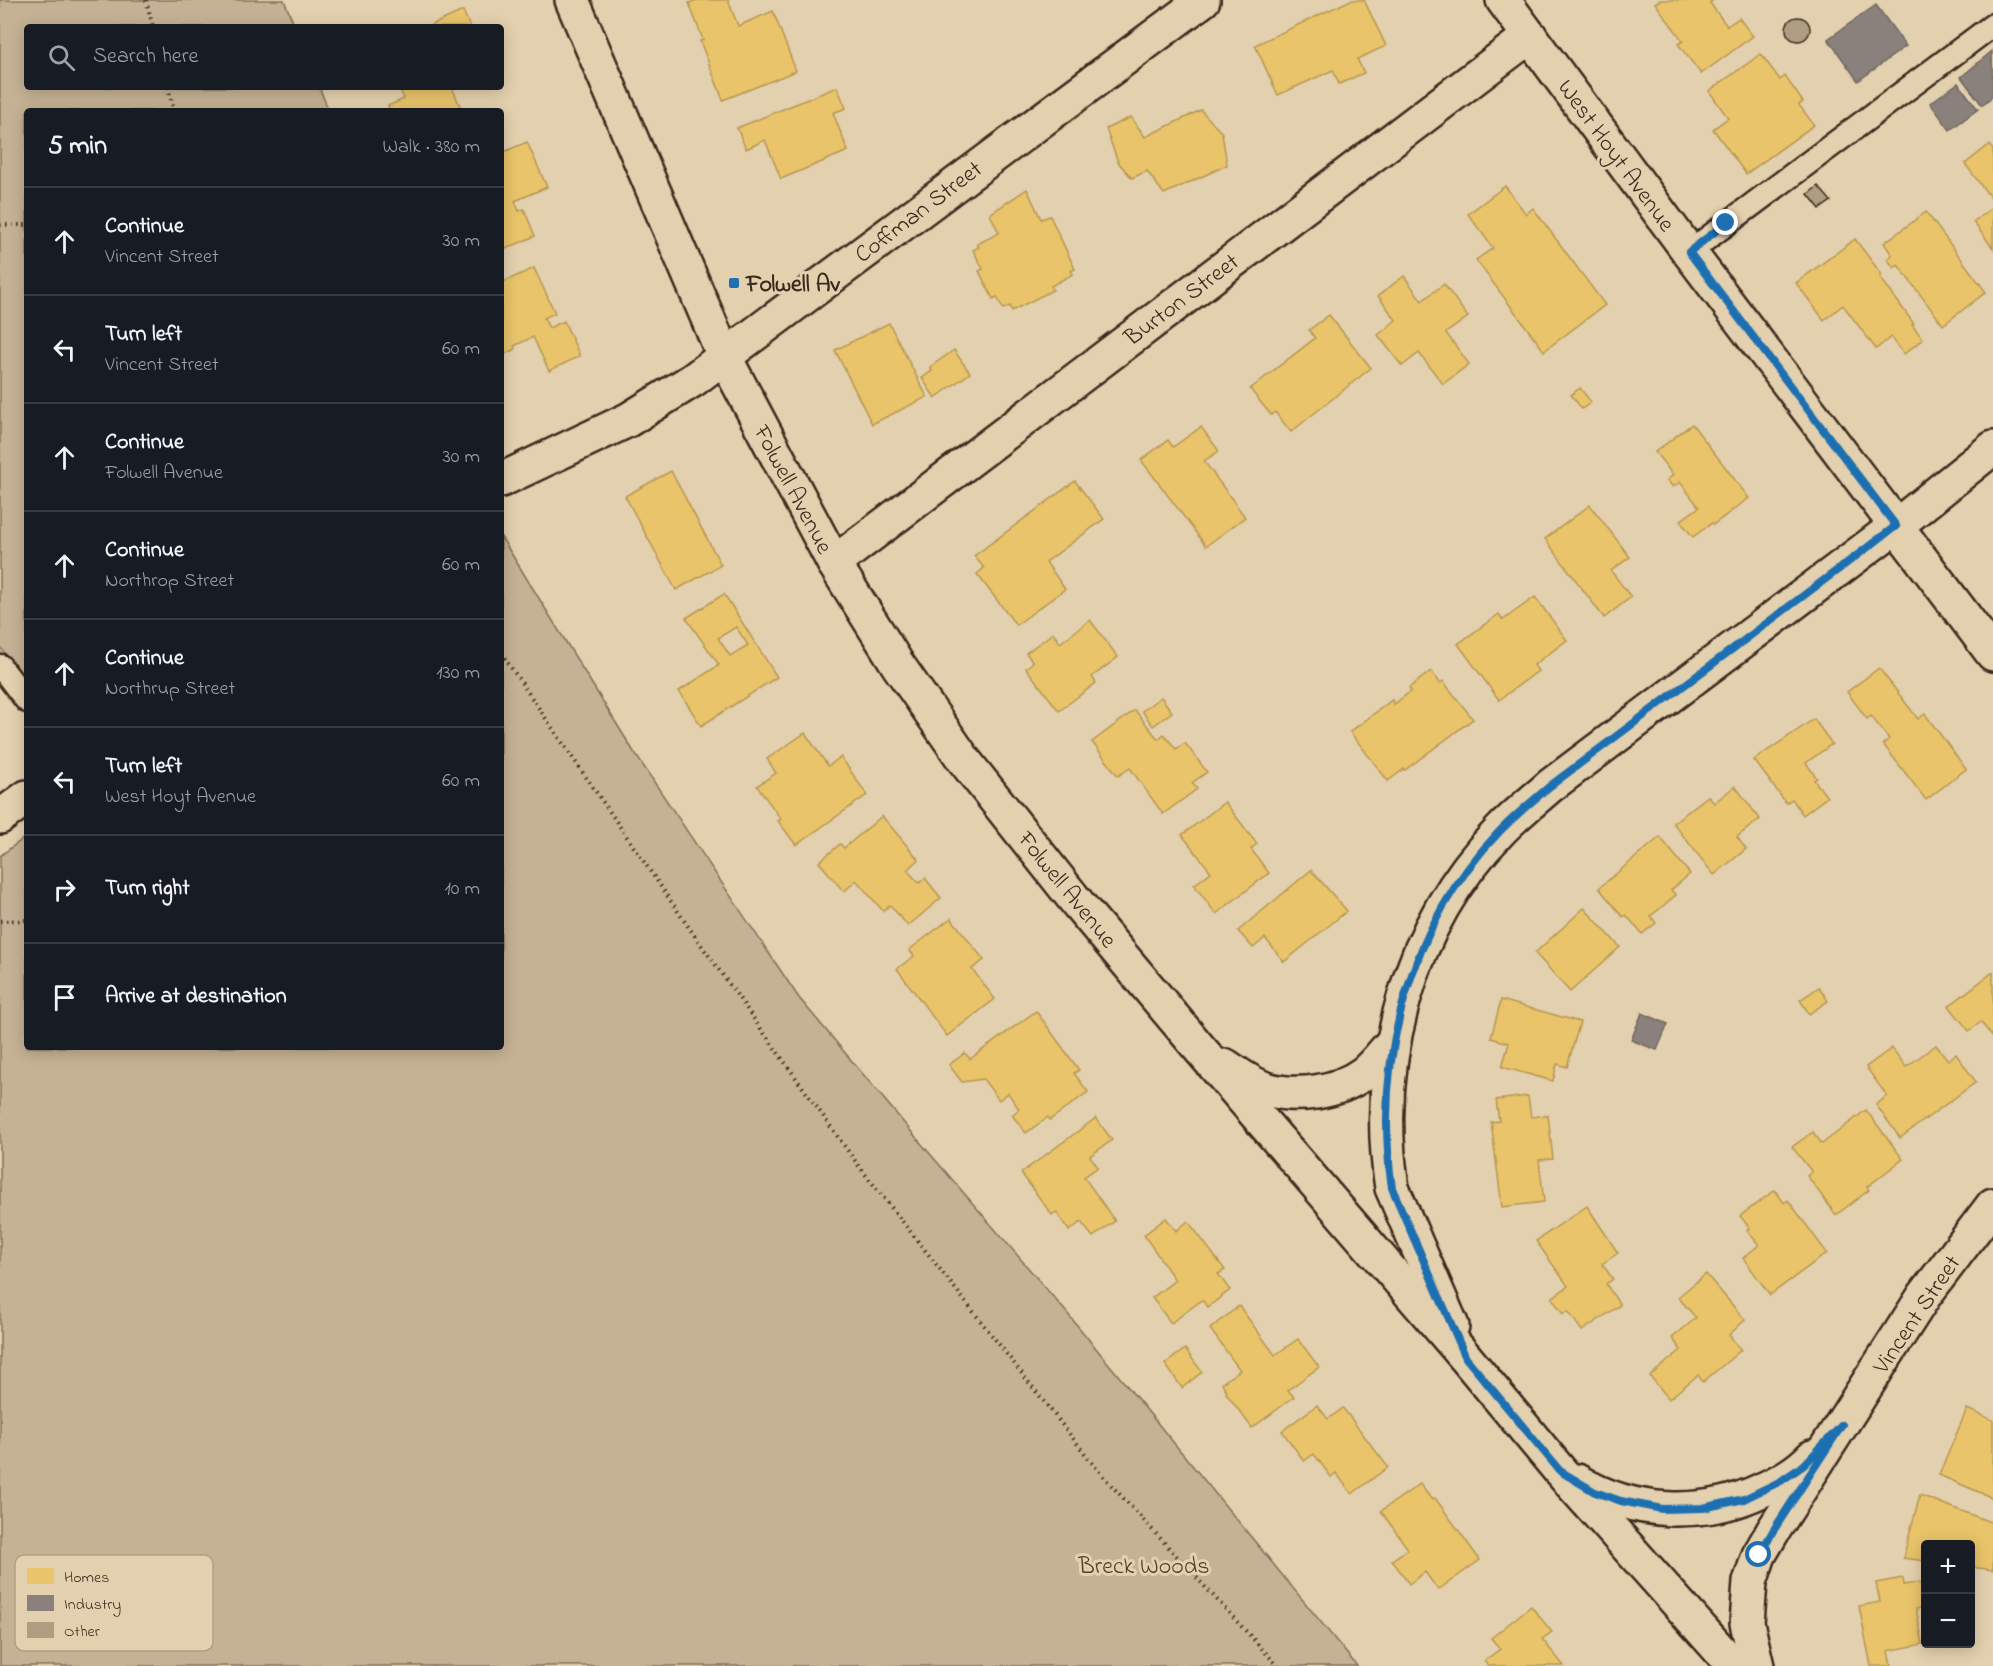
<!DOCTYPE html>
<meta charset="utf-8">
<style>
:root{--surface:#171b24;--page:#242831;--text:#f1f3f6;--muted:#9ea1a6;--line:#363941}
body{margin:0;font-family:"Indie Flower",sans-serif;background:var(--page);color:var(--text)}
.controls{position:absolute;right:18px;bottom:18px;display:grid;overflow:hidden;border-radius:6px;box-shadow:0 3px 15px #0003}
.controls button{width:54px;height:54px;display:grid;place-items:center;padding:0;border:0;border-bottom:2px solid var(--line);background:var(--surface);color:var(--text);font:30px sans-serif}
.stop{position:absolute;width:18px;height:18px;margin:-14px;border:4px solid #1f6fb2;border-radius:50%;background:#fff}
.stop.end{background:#1f6fb2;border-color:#fff;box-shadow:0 2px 6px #0008}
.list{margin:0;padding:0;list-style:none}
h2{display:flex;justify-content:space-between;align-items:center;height:78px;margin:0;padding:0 24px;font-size:26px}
h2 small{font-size:20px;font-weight:400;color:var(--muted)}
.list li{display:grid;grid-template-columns:39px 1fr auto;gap:18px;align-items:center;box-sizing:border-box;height:108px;padding:0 24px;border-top:2px solid var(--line)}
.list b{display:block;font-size:22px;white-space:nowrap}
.list p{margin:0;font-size:20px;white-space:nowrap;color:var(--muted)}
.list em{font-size:20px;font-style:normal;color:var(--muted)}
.icon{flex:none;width:33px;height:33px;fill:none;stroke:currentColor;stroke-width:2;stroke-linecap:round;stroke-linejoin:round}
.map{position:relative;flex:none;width:1993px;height:1666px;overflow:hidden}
.search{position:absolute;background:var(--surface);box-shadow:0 3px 15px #0003;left:24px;top:24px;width:480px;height:66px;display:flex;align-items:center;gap:15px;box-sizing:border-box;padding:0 21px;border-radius:6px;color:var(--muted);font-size:22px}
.panel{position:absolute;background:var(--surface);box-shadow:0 3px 15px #0003;left:24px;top:108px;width:480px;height:942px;border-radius:6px}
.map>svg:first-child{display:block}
.green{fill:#c5b294;stroke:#806e59;stroke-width:1.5}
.homes{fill:#e9c46a;stroke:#b59653;stroke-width:1.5;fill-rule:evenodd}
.industry{fill:#8a817c;stroke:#726760;stroke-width:1.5}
.building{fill:#af9d81;stroke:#3b2a1e;stroke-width:1.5}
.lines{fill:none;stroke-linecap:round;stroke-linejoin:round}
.lane-casing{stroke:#3b2a1e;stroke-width:27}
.street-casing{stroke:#3b2a1e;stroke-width:38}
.path{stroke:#3b2a1e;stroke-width:4;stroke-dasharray:1.5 4.5;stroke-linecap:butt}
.lane{stroke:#e3d0ae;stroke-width:22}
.street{stroke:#e3d0ae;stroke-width:33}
.route{stroke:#1f6fb2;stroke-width:8}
.poi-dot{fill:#1f6fb2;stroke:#e3d0ae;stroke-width:2}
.labels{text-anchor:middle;stroke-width:6;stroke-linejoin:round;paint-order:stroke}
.street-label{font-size:24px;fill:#3b2a1e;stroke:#e3d0ae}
.poi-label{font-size:24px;font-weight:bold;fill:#3b2a1e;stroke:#e3d0ae;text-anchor:start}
.park-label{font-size:24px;fill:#503e30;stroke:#e3d0ae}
.key{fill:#e3d0ae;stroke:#b19e83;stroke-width:1.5}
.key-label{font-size:16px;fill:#3b2a1e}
</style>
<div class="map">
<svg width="1993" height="1666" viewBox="0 0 1993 1666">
<rect width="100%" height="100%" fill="#e3d0ae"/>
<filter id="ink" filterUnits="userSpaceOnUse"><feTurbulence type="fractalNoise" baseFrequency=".0167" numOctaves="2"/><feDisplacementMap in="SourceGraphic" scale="12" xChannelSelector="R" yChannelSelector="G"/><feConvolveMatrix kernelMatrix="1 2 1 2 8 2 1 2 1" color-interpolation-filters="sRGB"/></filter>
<g filter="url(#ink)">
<g class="green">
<path d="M0,0h284l11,27h-268v60h292l10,24h-302v572l-27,-36z"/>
<path d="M501,537l133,215 165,246 126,150 142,165 290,353h-1357v-810l27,-20v211h474z"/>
</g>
<g class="homes">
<path d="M697,0h31l10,26 35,-15 23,60 -73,29 -23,-59 3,-1 -14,-37z"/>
<path d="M1351,0h13l22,46 -29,13 7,14 -25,11 -6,-14 -55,25 -23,-50z"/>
<path d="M1660,0h53l-3,3 17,23 12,-8 14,18 -52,38 -23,-30 5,-3 -28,-38z"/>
<path d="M463,11l7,16h-43z"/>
<path d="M1761,54l19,26 5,-4 18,26 -4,3 15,20 -68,49 -33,-45 15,-11 -19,-27z"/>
<path d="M399,87h53l10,24h-72l-2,-5 16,-7z"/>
<path d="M837,87l9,21 -13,5 15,38 -67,28 -16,-39 -19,9 -9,-21z"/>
<path d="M1201,110l21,23 5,32 -63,29 -17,-23 -15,7 -14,-16 -12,-33 25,-12 14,20z"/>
<path d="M527,142l20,45 -32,14 4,10 5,-2 11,27 -34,15v-98z"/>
<path d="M1989,145l4,5v51l-28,-37z"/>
<path d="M1505,186l21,28 7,-6 72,97 -61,46 -68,-91 17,-12 -25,-34z"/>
<path d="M1027,189l14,30 9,-3 25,53 -4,2 2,3 -22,12 2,4 -41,21 -2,-5 -7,3 -6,-12 -4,2 -14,-28 4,-2 -10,-19 6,-3 -2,-3 22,-11 -9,-19z"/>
<path d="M1993,207v41l-20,-26z"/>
<path d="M1926,212l60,80 -43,33 -45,-60 -4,3 -7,-9 5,-4 -8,-12z"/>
<path d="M1855,239l27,36 -2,2 34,47 -2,1 11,14 -19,15 -13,-17 -15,12 -33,-44 -19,15 -28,-37z"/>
<path d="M534,268l21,45 -11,5 5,10 15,-7 16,35 -31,15 -16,-34 -19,9 1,3 -14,7v-73z"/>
<path d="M1404,276l18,25 22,-17 24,33 -22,16 23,31 -26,20 -24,-31 -17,13 -24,-31 18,-15 -18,-24z"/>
<path d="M1329,315l42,53 -80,64 -16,-20 -4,3 -21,-26 65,-51 -6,-8z"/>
<path d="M889,323l38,74 -55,27 -37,-74z"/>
<path d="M954,350l16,23 -35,25 -13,-20 10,-7 -2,-4z"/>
<path d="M1580,388l11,14 -9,7 -11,-14z"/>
<path d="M1692,424l57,74 -35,26 -2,-1 -19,14 -13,-16 19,-14 -19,-25 -7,5 -6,-7 6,-5 -18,-23z"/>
<path d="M1201,427l18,24 -15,10 41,56 -39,29 -65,-86 27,-20 5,7z"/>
<path d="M671,471l50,94 -45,25 -51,-94z"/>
<path d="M1075,481l29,38 -58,43 19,27 -49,36 -39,-51 7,-6 -10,-12z"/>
<path d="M1590,505l40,52 -19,14 20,26 -27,21 -59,-79z"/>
<path d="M724,594l53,83 -76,49 -22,-35 40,-26 -33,-47zM736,627l12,18 -18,11 -12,-18z"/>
<path d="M1535,597l32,43 -33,25 4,6 -39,29 -41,-56 41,-30 4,6z"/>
<path d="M1090,620l28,37 -26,20 4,6 -37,28 -33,-43 7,-6 -7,-9 27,-20 7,10z"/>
<path d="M1879,668l39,51 7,-5 41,55 -40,31 -43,-56 6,-5 -18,-23 -4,3 -20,-27z"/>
<path d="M1431,671l9,12 3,-2 30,38 -68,51 -1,-1 -16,12 -38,-49 42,-32 2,4 17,-13 -2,-3z"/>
<path d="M1161,697l11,15 -19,14 -11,-15z"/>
<path d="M1135,710l23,29 6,-5 12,15 9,-6 22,29 -15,11 5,6 -34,25 -33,-46 -12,8 -26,-34z"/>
<path d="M1814,719l18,25 -26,19 11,15 -3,2 13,17 -24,18 -11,-16 -6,4 -32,-43z"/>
<path d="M805,733l23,33 13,-9 26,38 -71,50 -18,-24 3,-2 -24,-33 19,-13 -9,-14z"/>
<path d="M1735,786l25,33 -23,18 9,12 -32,26 -41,-52 35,-27 6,7z"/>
<path d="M1225,802l32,42 -6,5 18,24 -53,41 -22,-29 17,-13 -29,-37z"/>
<path d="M882,816l37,44 -12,10 12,13 6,-5 16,20 -33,28 -18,-21 -7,6 -27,-31 -12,12 -25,-30 21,-18 4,4z"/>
<path d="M1660,837l30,37 -19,16 5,5 -25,21 5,7 -14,11 -16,-19 -3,2 -24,-29z"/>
<path d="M1311,870l36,41 -63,51 -19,-24 -12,10 -15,-17z"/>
<path d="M1584,908l36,39 -50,45 -35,-39z"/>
<path d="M951,918l33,42 -12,9 23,30 -48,37 -50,-67 17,-13 -5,-6z"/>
<path d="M1993,972v66l-12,-16 -12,9 -20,-25z"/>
<path d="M1819,987l9,14 -19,13 -9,-14z"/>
<path d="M1501,1000l79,22 -13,45 -10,-3 -4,17 -51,-14 7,-24 -18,-5z"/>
<path d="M1036,1011l43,59 -5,3 14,19 -38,28 -2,-3 -22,16 -14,-18 7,-6 -11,-16 -9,7 -16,-21 -21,3 -13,-17 16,-12 5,6z"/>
<path d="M1936,1045l12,15 8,-6 20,28 -76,56 -24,-33 11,-9 -21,-29 26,-19 14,19z"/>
<path d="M1528,1096l3,21 17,-2 5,44 -14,1 5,42 -42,5 -11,-85 8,-1 -3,-21z"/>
<path d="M1866,1110l37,49 -36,28 2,3 -33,25 -29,-39 5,-4 -20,-25 21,-15 9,12z"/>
<path d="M1096,1118l16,22 -22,16 8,11 -14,10 31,44 -22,16 -12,-15 -12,9 -13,-19 -4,3 -31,-42z"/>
<path d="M1775,1190l9,13 4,-3 39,53 -57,42 -27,-37 16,-13 -12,-15 3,-2 -10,-12z"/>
<path d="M1587,1206l31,47 -16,11 11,15 -7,5 14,21 -38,26 -14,-20 -5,3 -11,-16 16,-12 -32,-45z"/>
<path d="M1166,1218l10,13 12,-10 37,49 -7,4 12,16 -22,17 -6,-7 -31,23 -19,-25 23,-18 -31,-45z"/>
<path d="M1706,1274l39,46 -16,15 12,15 -38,32 -5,-7 -29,24 -19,-23 31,-26 -9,-12 24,-20 -18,-21z"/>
<path d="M1239,1306l36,49 23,-16 21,28 -31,23 6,7 -42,31 -26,-35 1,-1 -5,-9 18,-13 -30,-41z"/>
<path d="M1185,1349l17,23 -20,16 -17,-24z"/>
<path d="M1317,1405l11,14 15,-11 45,59 -36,27 -16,-21 -5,4 -17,-23 -10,7 -22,-30z"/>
<path d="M1967,1409l26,11v78l-54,-23z"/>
<path d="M1420,1484l12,16 3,-2 45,62 -42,30 -13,-18 -16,12 -17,-24 16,-11 -27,-38z"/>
<path d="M1920,1495l73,28v47l-23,-3v-23h-44v17l-23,-3z"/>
<path d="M1903,1578l1,7 16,-3 6,25 -10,2 7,35 -35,7 3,15h-20l-12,-60 21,-4 -4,-19z"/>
<path d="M1531,1606l21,26 -10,7 22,27h-76l-4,-5 16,-12 -9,-11z"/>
</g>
<g class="industry">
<path d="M1876,5l30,41 -48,35 -30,-42z"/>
<path d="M1992,51l1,45 -11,9 -21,-28z"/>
<path d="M1958,83l20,26 -28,21 -20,-27z"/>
<path d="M1642,1013l26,11 -11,26 -26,-10z"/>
</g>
<g class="building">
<circle cx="1798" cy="29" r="12"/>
<path d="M1818,186l13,15 -11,8 -12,-15z"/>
</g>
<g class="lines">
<g class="lane-casing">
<g id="lane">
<path d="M1689,252l304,-227"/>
<path d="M0,666l27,35"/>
</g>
</g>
<g class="street-casing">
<g id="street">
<path d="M572,0l152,356 110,207 64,102 66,95 115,145 121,144 266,309 94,113 174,195"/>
<path d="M1503,0l186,252 304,402"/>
<path d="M501,480l127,-60 65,-40 510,-380"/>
<path d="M834,563l696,-527"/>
<path d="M0,817l27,-20"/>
<path d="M1226,1066c13,9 25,18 40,23 31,9 71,4 98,-16 10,-8 19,-20 28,-30"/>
<path d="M1452,1326l-60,-138c-20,-127 17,-263 107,-356 16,-17 34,-31 51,-46l346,-260 97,-78"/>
<path d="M1577,1481c56,34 126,37 185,9 19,-9 36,-18 50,-33"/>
<path d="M1757,1666l-10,-43 3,-41 9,-27 14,-24 151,-235 69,-91"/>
</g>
</g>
<g class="path">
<path d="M146,0l7,27"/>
<path d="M168,87l6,24"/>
<path d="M0,225h27"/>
<path d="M501,653l191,279 166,233 243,309 177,192"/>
<path d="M0,921l27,-1"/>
</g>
<use href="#lane" class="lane"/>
<use href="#street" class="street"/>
</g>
</g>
<g class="lines" filter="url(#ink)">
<path class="route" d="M1726,223l-37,29 207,274 -346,260c-17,15 -35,29 -51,46 -90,94 -126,228 -107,356l74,170 94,113 35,21 26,9 41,8 41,-1 41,-9 37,-18 23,-16 38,-40 -69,106 -14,24"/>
</g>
<rect class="poi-dot" x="728" y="277" width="12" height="12" rx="3"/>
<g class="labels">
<g class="street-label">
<text transform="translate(1617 155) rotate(54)" y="8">West Hoyt Avenue</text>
<text transform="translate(918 211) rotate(-37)" y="8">Coffman Street</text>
<text transform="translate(1181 299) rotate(-37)" y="8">Burton Street</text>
<text transform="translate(794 489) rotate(62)" y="8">Folwell Avenue</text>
<text transform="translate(1068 889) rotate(51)" y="8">Folwell Avenue</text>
<text transform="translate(1916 1314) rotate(-56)" y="8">Vincent Street</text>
</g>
<g class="poi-label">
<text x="746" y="291">Folwell Av</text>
</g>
<g class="park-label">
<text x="1144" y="1573">Breck Woods</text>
</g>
</g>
<rect x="15" y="1555" width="198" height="96" rx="9" class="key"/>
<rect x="27" y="1568" width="27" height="16" fill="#e9c46a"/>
<rect x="27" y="1595" width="27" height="16" fill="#8a817c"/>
<rect x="27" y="1622" width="27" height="16" fill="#af9d81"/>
<g class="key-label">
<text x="64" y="1582">Homes</text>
<text x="64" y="1609">Industry</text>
<text x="64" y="1636">Other</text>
</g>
</svg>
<div class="controls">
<button>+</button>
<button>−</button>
</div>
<div class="stop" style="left:1759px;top:1555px"></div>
<div class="stop end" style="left:1726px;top:223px"></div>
<div class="search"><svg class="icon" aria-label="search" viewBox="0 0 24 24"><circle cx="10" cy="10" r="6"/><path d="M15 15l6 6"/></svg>Search here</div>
<section class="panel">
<h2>5 min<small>Walk · 380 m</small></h2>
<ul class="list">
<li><svg class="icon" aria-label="ahead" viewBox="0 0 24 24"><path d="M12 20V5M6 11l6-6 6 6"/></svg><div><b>Continue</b><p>Vincent Street</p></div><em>30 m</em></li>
<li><svg class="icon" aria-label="left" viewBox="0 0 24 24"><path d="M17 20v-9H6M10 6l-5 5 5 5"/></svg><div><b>Turn left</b><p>Vincent Street</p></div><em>60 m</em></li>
<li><svg class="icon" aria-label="ahead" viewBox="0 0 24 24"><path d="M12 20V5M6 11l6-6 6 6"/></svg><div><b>Continue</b><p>Folwell Avenue</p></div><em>30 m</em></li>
<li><svg class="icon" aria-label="ahead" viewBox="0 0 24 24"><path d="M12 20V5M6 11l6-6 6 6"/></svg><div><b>Continue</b><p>Northrop Street</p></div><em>60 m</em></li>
<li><svg class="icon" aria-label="ahead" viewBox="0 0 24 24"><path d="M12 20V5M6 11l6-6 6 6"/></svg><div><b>Continue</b><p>Northrup Street</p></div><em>130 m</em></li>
<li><svg class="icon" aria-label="left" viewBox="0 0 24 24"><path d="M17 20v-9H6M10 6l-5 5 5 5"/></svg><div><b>Turn left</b><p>West Hoyt Avenue</p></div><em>60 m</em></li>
<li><svg class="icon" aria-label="right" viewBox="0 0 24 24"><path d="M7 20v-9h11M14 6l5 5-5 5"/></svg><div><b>Turn right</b></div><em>10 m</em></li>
<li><svg class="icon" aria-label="arrive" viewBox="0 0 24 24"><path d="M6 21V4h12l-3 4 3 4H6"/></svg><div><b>Arrive at destination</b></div></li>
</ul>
</section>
</div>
